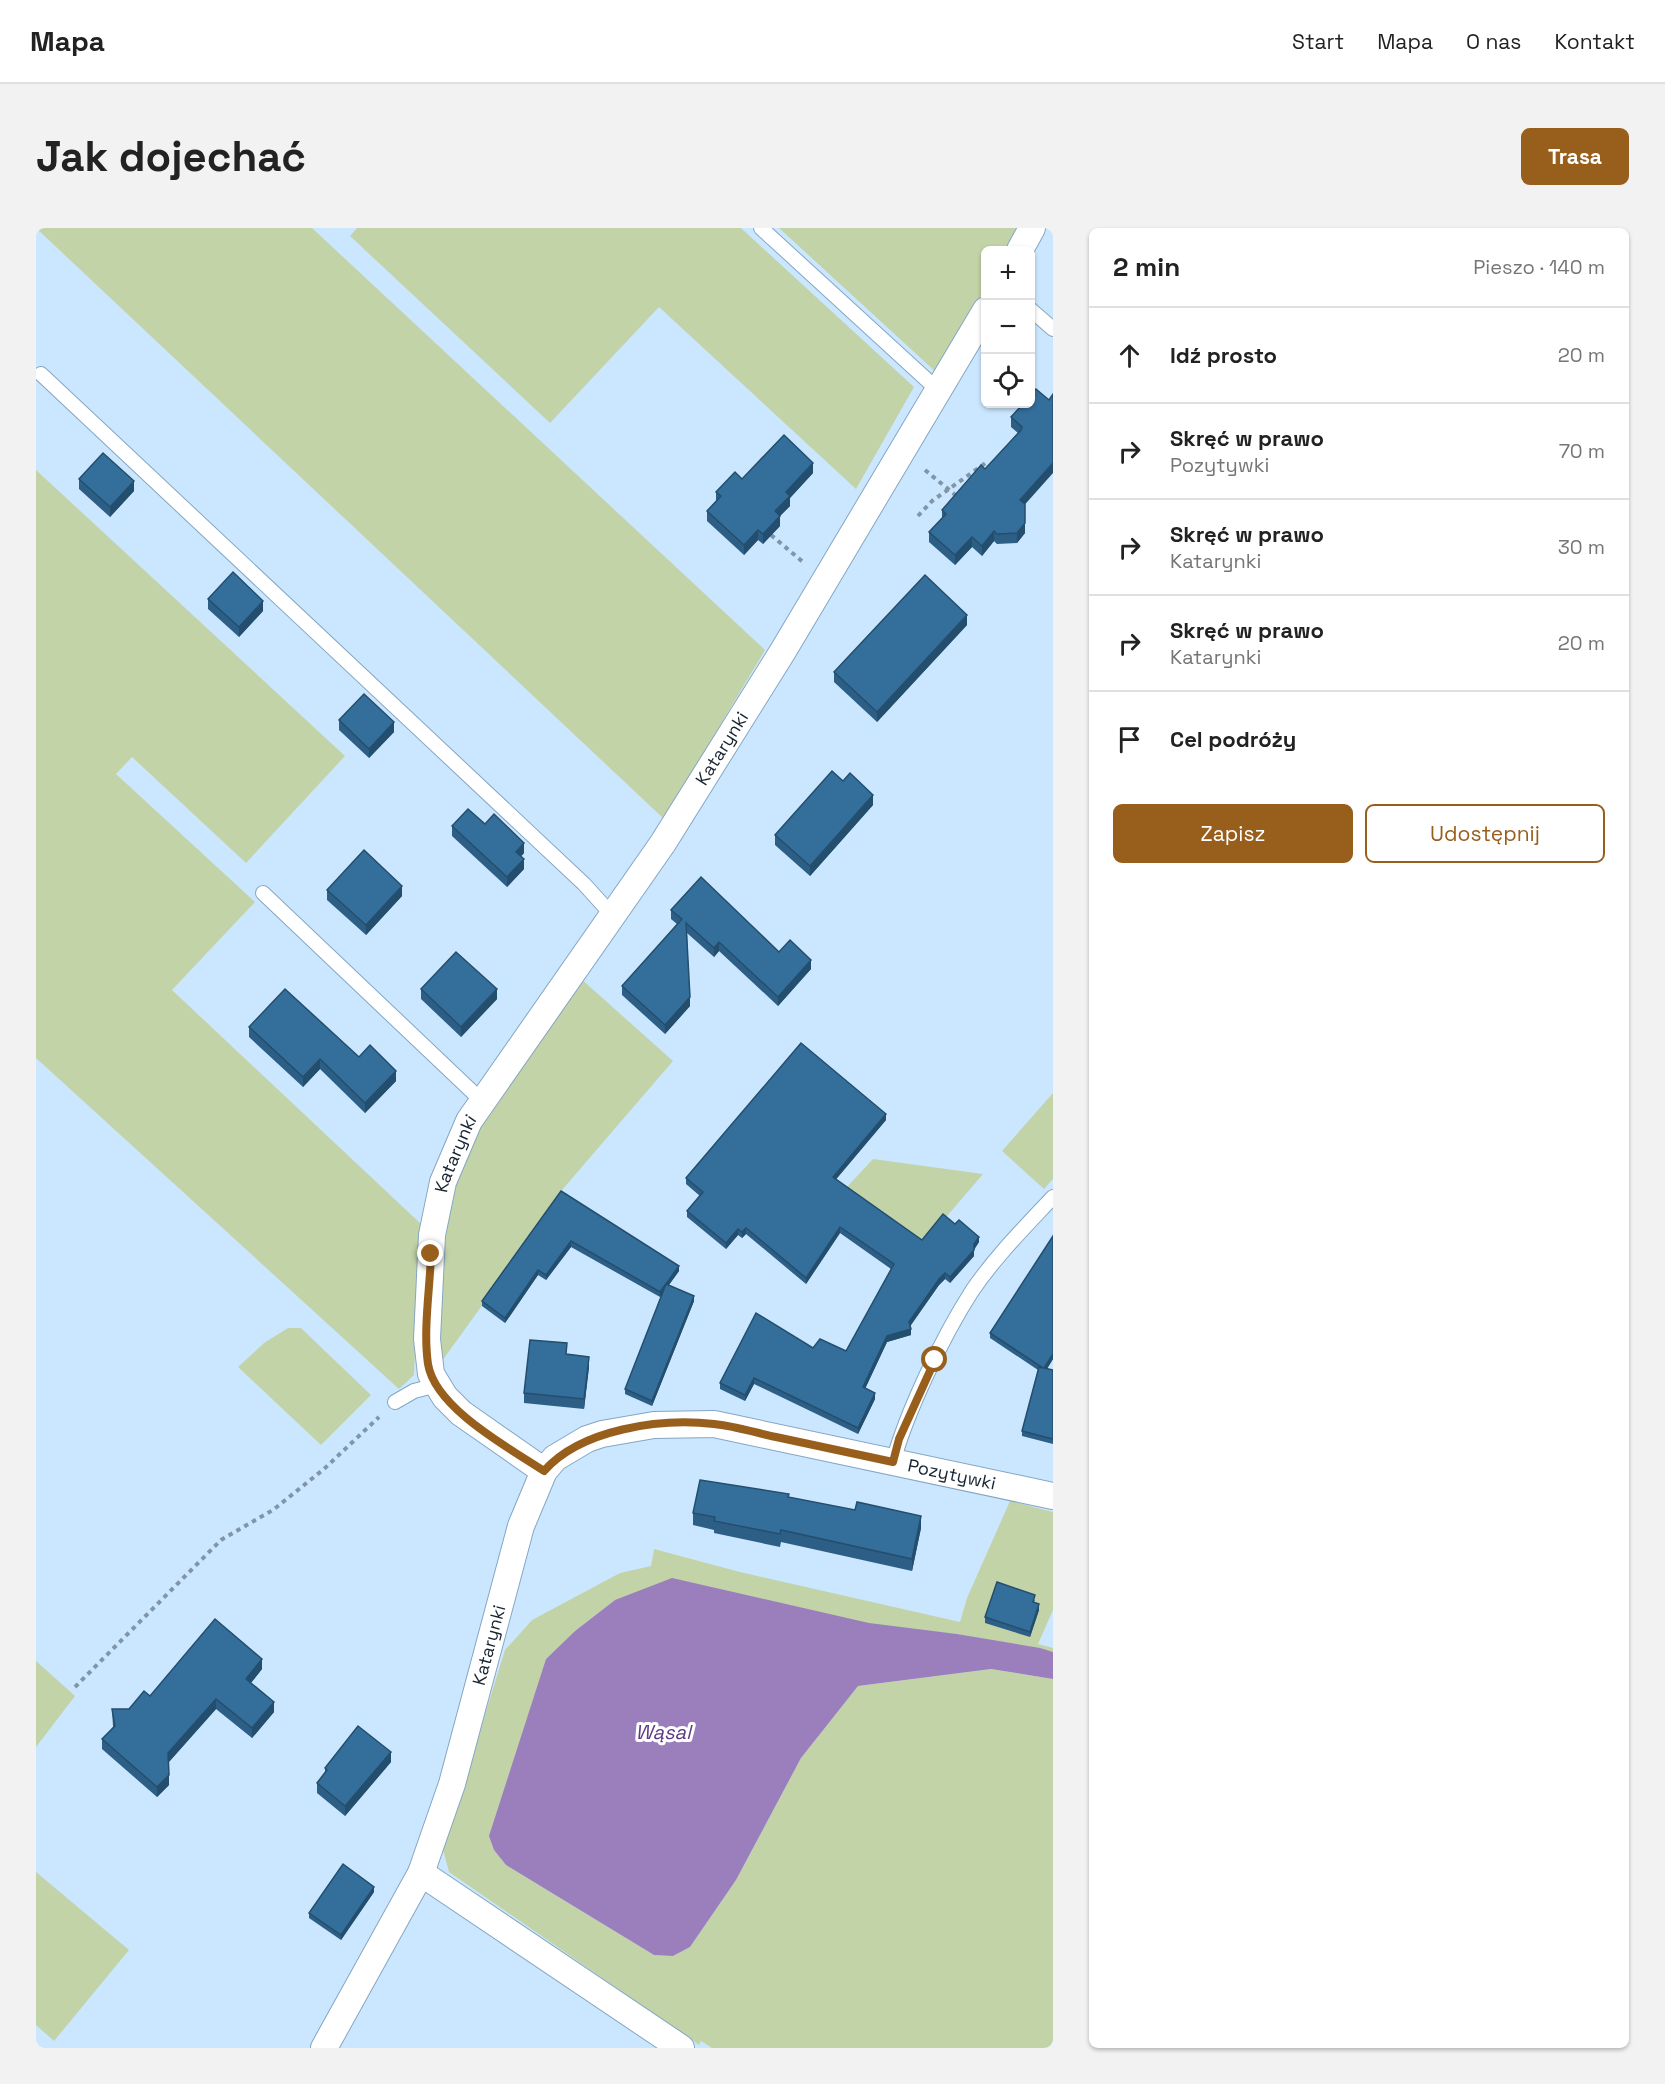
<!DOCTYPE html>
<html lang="pl">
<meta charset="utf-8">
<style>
:root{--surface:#fff;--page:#f2f2f2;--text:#222;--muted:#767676;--line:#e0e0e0;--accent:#985e1c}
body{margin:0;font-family:"Space Grotesk",sans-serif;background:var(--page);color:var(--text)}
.controls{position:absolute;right:18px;top:18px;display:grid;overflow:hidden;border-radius:9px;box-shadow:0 2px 4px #0004}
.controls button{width:54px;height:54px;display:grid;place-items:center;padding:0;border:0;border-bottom:2px solid var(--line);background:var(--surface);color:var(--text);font:30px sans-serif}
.stop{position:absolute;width:18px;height:18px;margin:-14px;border:4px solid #985e1c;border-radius:50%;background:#fff}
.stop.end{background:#985e1c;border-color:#fff;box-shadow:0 2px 6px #0008}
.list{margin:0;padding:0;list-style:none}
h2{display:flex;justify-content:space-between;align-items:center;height:78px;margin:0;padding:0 24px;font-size:26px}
h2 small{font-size:20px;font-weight:400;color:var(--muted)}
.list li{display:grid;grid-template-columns:39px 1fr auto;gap:18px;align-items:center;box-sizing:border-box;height:96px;padding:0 24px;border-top:2px solid var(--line)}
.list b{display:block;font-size:22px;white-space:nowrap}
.list p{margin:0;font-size:20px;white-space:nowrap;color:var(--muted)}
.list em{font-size:20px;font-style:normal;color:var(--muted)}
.actions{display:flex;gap:12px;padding:18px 24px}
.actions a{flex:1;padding:14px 0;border:2px solid var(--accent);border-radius:9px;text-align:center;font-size:21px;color:var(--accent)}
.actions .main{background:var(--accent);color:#fff}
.icon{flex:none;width:33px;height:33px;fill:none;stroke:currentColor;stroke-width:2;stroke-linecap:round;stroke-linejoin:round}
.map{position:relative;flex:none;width:1017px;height:1820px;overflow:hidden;border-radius:9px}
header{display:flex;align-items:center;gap:36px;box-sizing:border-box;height:84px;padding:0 30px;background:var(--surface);border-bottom:2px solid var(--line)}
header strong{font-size:28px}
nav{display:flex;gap:33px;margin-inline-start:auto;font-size:21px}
.intro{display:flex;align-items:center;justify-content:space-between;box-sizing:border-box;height:144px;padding:0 36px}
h1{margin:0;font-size:42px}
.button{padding:15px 27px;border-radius:9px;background:var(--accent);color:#fff;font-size:21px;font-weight:700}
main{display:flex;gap:36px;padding:0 36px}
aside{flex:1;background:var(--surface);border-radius:9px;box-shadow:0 2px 4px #0004}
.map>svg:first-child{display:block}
.green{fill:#c3d3a8}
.water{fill:#9a7fbc}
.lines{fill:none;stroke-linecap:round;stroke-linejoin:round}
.service-casing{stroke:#85a6c3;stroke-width:16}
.minor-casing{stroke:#85a6c3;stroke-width:28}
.path{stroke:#8095a8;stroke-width:4;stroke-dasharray:4.5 4.5;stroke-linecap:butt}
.service{stroke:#fff;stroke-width:14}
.minor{stroke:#fff;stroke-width:26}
.wall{fill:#2d5f86}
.shaded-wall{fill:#244e6d}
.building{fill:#346f9c;stroke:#244e6d;stroke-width:1.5}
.route{stroke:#985e1c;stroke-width:8}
.labels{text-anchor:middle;stroke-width:6;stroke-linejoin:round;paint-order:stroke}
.street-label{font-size:18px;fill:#17242f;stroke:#fff}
.water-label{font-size:20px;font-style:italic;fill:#5e3984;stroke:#fff}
</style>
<header>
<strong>Mapa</strong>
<nav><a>Start</a><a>Mapa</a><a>O nas</a><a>Kontakt</a></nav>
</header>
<div class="intro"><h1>Jak dojechać</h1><a class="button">Trasa</a></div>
<main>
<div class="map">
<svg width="1017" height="1820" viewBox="0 0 1017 1820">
<rect width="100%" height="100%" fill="#cbe7ff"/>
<g class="green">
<path d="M0,0h276l453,422 -101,169z"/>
<path d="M321,0h384l173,159 -58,102 -197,-182 -109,116 -200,-187z"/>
<path d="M743,0h240l-12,22h-21l-1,39 -47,85z"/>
<path d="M0,242l309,286 -99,107 -114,-106 -16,17 139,128 -83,88 249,234 -7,151 -15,14 -363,-331z"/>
<path d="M543,749l94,84 -111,129 -1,6 -119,165c-6,-26 -3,-51 -2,-78 2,-31 4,-64 12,-95 21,-75 83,-147 127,-211z"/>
<path d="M1017,865v86l-9,10 -42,-38z"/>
<path d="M837,931l110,15 -60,70 -77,-56z"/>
<path d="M252,1100h13l70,67 -50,50 -83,-78 26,-24z"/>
<path d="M974,1273l43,11v98l-15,34 15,4v4l-96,-18 -342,-34 -40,31 -29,28 -52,191 12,15 148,90 19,1 17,-9 46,-67 65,-122 57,-72 133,-17 62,10v369h-341l-11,-7 -2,4 -250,-173 -6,-22 62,-200 27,-30 88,-47 31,-7 3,-17 86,23 220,50 7,-24z"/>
<path d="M0,1433l39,35 -39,51z"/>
<path d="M0,1644l93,78 -75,91 -18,-16z"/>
</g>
<path class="water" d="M636,1350l197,45 88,11 83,14 13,4v27l-62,-10 -133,17 -57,72 -65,122 -46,67 -17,9 -19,-1 -148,-90 -12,-15 -5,-14 57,-177 29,-28 40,-31z"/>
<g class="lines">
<g class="service-casing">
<g id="service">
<path d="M725,0l178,163"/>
<path d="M994,81l23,20"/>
<path d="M5,146l543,510 29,32"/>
<path d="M227,665l219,208"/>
<path d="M359,1174l19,-11 23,-6"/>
<path d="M857,1234c14,-51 50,-126 79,-171 23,-34 53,-64 81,-94"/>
</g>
</g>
<g class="minor-casing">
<g id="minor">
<path d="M984,22l12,-22"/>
<path id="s1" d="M508,1243l-83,-58 -16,-16 -14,-23 -4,-35 5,-104 11,-53 26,-61 194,-278 120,-192 203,-341"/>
<path d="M385,1645l260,175"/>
<path id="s2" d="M288,1820l97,-175 31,-89 69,-258 23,-55 11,-13 32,-19 15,-5 52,-9 60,-1 339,72"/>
</g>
</g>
<g class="path">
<path d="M889,242l34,28"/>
<path d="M882,288l14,-15 55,-39"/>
<path d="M735,307l32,27"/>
<path d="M39,1459l146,-147 52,-30 51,-41 55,-52"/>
</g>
<use href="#service" class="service"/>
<use href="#minor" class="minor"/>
</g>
<g class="wall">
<path d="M987,176l2,129 -8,10 -20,1 -3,-3 -12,15 -10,-9 -17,18 -26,-23v-10l13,-13v-9l43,-41 33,-36 -7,-6v-10z"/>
<path d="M777,245l-23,25v8l-10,10v10l-17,18 -5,-4 -14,15 -37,-34v-10l9,-10v-9l26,-13z"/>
<path d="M43,251l55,12 -24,26 -31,-28z"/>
<path d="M172,371l55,12 -24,26 -31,-28z"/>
<path d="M931,397l-90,97 -43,-40v-10z"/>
<path d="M303,492l55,12 -25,26 -30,-28z"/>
<path d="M807,553l30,24 -63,71 -35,-31v-10z"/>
<path d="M449,596l39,29 -3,3 3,13 -17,18 -55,-51v-10z"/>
<path d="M291,662l75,6 -36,39 -39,-35z"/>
<path d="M635,682l108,42 32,17 -33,37 -59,-55 -5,6 -27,-24 3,73 -25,28 -43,-39v-9l55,-62 -6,-5z"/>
<path d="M385,761l76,10 -36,38 -40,-38z"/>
<path d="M213,799l110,30 37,24 -31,32 -45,-44 -17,18 -54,-50z"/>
<path d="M850,892l-50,59 86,61 33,-16 24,18 -5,7v7l-24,27 -5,-4 -6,6 -29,41 1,9 -24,7 -22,47 10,10 -17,35 -104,-50 -9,17 -25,-12v-6l93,-35 33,3 45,-82 -51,-36 -34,51 -60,-50 -4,4 -4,-3 -12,14 -39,-32v-6l13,-15 -14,-12v-6z"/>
<path d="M525,963l118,80 -10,14 25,16 -42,105 -27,-12v-5l37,-94 -2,2 -89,-50 -25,33 -8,-5 -33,48 -23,-17v-5z"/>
<path d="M1017,1008v123l-6,10 6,1v74l-31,-8v-5l16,-61 -48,-32v-5z"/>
<path d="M531,1126l22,13 -5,42 -60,-6v-10z"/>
<path d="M753,1269l132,31 -9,43 -131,-29 -1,5 -66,-14v-3l-21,-5v-12z"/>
<path d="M999,1372l-1,2 5,8 -9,27 -45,-14v-6z"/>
<path d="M226,1441l-11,14 23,29 -22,26 -36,-29 -48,54 1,22 -12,12 -55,-48v-10l11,-12 -1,-18h17l21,-13z"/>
<path d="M355,1534l-46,54 -28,-23v-10l8,-10v-5z"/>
<path d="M338,1664l-33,48 -32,-22v-5z"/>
</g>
<g class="shaded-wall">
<path d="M777,235v10l-23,25v8l-10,10v10l-17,18v-10l23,-42z"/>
<path d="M1017,235v10l-33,37v-10z"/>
<path d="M98,253v10l-24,26v-10z"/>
<path d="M989,295v10l-8,10v-10z"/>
<path d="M722,302v10l-14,15v-10z"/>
<path d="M958,303v10l-12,15v-10z"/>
<path d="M936,309v10l-17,18v-10z"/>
<path d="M227,373v10l-24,26v-10z"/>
<path d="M931,387v10l-90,97v-10z"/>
<path d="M358,494v10l-25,26v-9z"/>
<path d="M837,567v10l-63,71v-10z"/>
<path d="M488,615v10l-8,9v-10z"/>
<path d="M488,631v10l-17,18v-10z"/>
<path d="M366,658v10l-36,39v-10z"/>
<path d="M683,714v9l-5,6v-9z"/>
<path d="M775,732v9l-33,37v-9z"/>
<path d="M461,761v10l-36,38v-10z"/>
<path d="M654,769v9l-25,28v-9z"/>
<path d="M284,831v10l-17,18v-10z"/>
<path d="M360,843v10l-31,32v-10z"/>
<path d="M850,886v6l-53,63v-6z"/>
<path d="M804,999v6l-34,51v-6z"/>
<path d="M710,1000v6l-4,4v-6z"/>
<path d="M702,1001v6l-12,14v-6z"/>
<path d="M943,1009v5l-5,8v-6z"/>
<path d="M535,1013v6l-25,33v-5z"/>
<path d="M938,1022v6l-24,27v-6z"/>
<path d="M643,1038v5l-19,26v-5z"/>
<path d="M502,1042v5l-33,48v-5z"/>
<path d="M909,1045v6l-6,6 -30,43v-6l30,-43z"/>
<path d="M658,1068v5l-42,105v-5z"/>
<path d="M875,1101v6l-24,7 -24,51v-6l24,-51z"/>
<path d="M1017,1126v5l-9,14v-5z"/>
<path d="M553,1129v10l-5,42v-10z"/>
<path d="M718,1150v6l-9,17v-6z"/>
<path d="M839,1165v6l-17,35v-6z"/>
<path d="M885,1288v12l-9,43v-12z"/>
<path d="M1003,1376v6l-9,27v-5z"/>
<path d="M226,1431v10l-16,20v-10z"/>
<path d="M180,1471v10l-48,54v-10z"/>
<path d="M238,1474v10l-22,26v-10z"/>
<path d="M355,1524v10l-46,54v-10z"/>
<path d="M133,1547v10l-12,12v-10z"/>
<path d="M338,1659v5l-33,48v-5z"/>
</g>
<g class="building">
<path d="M1000,161l13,11 4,-6v69l-33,37 5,4v19l-8,10 -20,1 -3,-3 -12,15 -10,-9 -17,18 -26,-23 17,-18 -4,-4 39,-45 4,4 36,-39 1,-3 -11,-10 12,-13h7v-9z"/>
<path d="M748,207l29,28 -27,29 4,4 -15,15 5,5 -17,18 -5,-4 -14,15 -37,-34 14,-15 -5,-4 19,-20 7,7z"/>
<path d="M67,225l31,28 -24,26 -31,-28z"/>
<path d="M197,344l30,29 -24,26 -31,-28z"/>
<path d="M889,347l42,40 -90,97 -43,-40z"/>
<path d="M328,466l30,28 -25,27 -30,-29z"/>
<path d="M796,543l11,10 7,-8 23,22 -63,71 -35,-31z"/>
<path d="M432,581l17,15 9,-10 30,29 -8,9 8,7 -17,18 -55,-51z"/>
<path d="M328,622l38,36 -36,39 -39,-35z"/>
<path d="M665,649l78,75 11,-12 21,20 -33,37 -59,-55 -5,6 -28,-25 4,74 -25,28 -43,-39 60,-67 -11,-9z"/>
<path d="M420,724l41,37 -36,38 -40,-38z"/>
<path d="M249,761l74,68 11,-12 26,26 -31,32 -45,-44 -17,18 -54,-50z"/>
<path d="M765,815l85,71 -53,63 89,63 21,-26 12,10 4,-4 20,17 -5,7v6l-24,27 -5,-4 -6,6 -30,43 2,7 -24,7 -24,51 12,6 -17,35 -104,-50 -9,17 -25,-12 36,-70 57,35 7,-9 26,12 48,-87 -54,-37 -34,51 -60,-50 -4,4 -4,-3 -12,14 -39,-32 16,-19 -17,-14z"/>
<path d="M525,963l118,75 -19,26 -89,-51 -25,34 -8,-5 -33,48 -23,-17z"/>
<path d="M1017,1008v118l-9,14 9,2v69l-31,-8 17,-64 4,1 -53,-35z"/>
<path d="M630,1056l28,12 -42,105 -27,-12z"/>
<path d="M494,1112l37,3 -1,11 23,3 -5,42 -60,-6z"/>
<path d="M664,1252l89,14 -1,3 67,13 2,-8 64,14 -9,43 -131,-29 -1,4 -66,-13 1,-4 -22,-4z"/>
<path d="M961,1354l38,13 -2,7 6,2 -9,28 -45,-15z"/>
<path d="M179,1391l47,40 -16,20 28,23 -22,26 -36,-29 -48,54 1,22 -12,12 -55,-48 13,-13 -3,-17h17l15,-18 6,5z"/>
<path d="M322,1498l33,26 -46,54 -28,-23 10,-13 -2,-2z"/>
<path d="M307,1636l31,23 -33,48 -32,-22z"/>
</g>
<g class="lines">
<path class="route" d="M395,1026c-1,35 -8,75 -3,110 7,44 81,84 116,107 37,-42 116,-53 170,-47 21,2 42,9 62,13 39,8 78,17 117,25l6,-23 36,-79"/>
</g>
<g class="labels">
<g class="street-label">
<text dy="6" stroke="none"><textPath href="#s1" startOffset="861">Katarynki</textPath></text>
<text dy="6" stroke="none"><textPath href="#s1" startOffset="375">Katarynki</textPath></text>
<text dy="6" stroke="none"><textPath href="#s2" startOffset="1047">Pozytywki</textPath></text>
<text dy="6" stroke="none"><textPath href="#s2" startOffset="438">Katarynki</textPath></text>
</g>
<g class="water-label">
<text x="627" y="1511">Wąsal</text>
</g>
</g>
</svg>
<div class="controls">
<button>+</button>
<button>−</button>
<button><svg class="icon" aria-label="locate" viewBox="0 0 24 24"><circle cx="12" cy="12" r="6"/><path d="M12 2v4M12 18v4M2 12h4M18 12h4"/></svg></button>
</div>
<div class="stop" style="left:899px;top:1132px"></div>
<div class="stop end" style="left:395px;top:1026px"></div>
</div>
<aside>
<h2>2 min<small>Pieszo · 140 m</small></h2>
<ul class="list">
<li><svg class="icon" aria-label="ahead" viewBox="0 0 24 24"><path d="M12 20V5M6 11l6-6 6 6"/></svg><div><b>Idź prosto</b></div><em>20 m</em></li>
<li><svg class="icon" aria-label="right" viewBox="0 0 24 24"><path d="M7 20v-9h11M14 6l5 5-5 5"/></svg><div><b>Skręć w prawo</b><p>Pozytywki</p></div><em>70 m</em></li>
<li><svg class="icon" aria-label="right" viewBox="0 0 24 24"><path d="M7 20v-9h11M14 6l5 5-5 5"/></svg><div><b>Skręć w prawo</b><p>Katarynki</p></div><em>30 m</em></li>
<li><svg class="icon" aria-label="right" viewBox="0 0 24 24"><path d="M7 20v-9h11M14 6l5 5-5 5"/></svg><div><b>Skręć w prawo</b><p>Katarynki</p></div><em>20 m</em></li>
<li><svg class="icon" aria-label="arrive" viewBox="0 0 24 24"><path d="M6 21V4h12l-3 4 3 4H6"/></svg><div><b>Cel podróży</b></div></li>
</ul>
<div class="actions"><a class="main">Zapisz</a><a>Udostępnij</a></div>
</aside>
</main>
